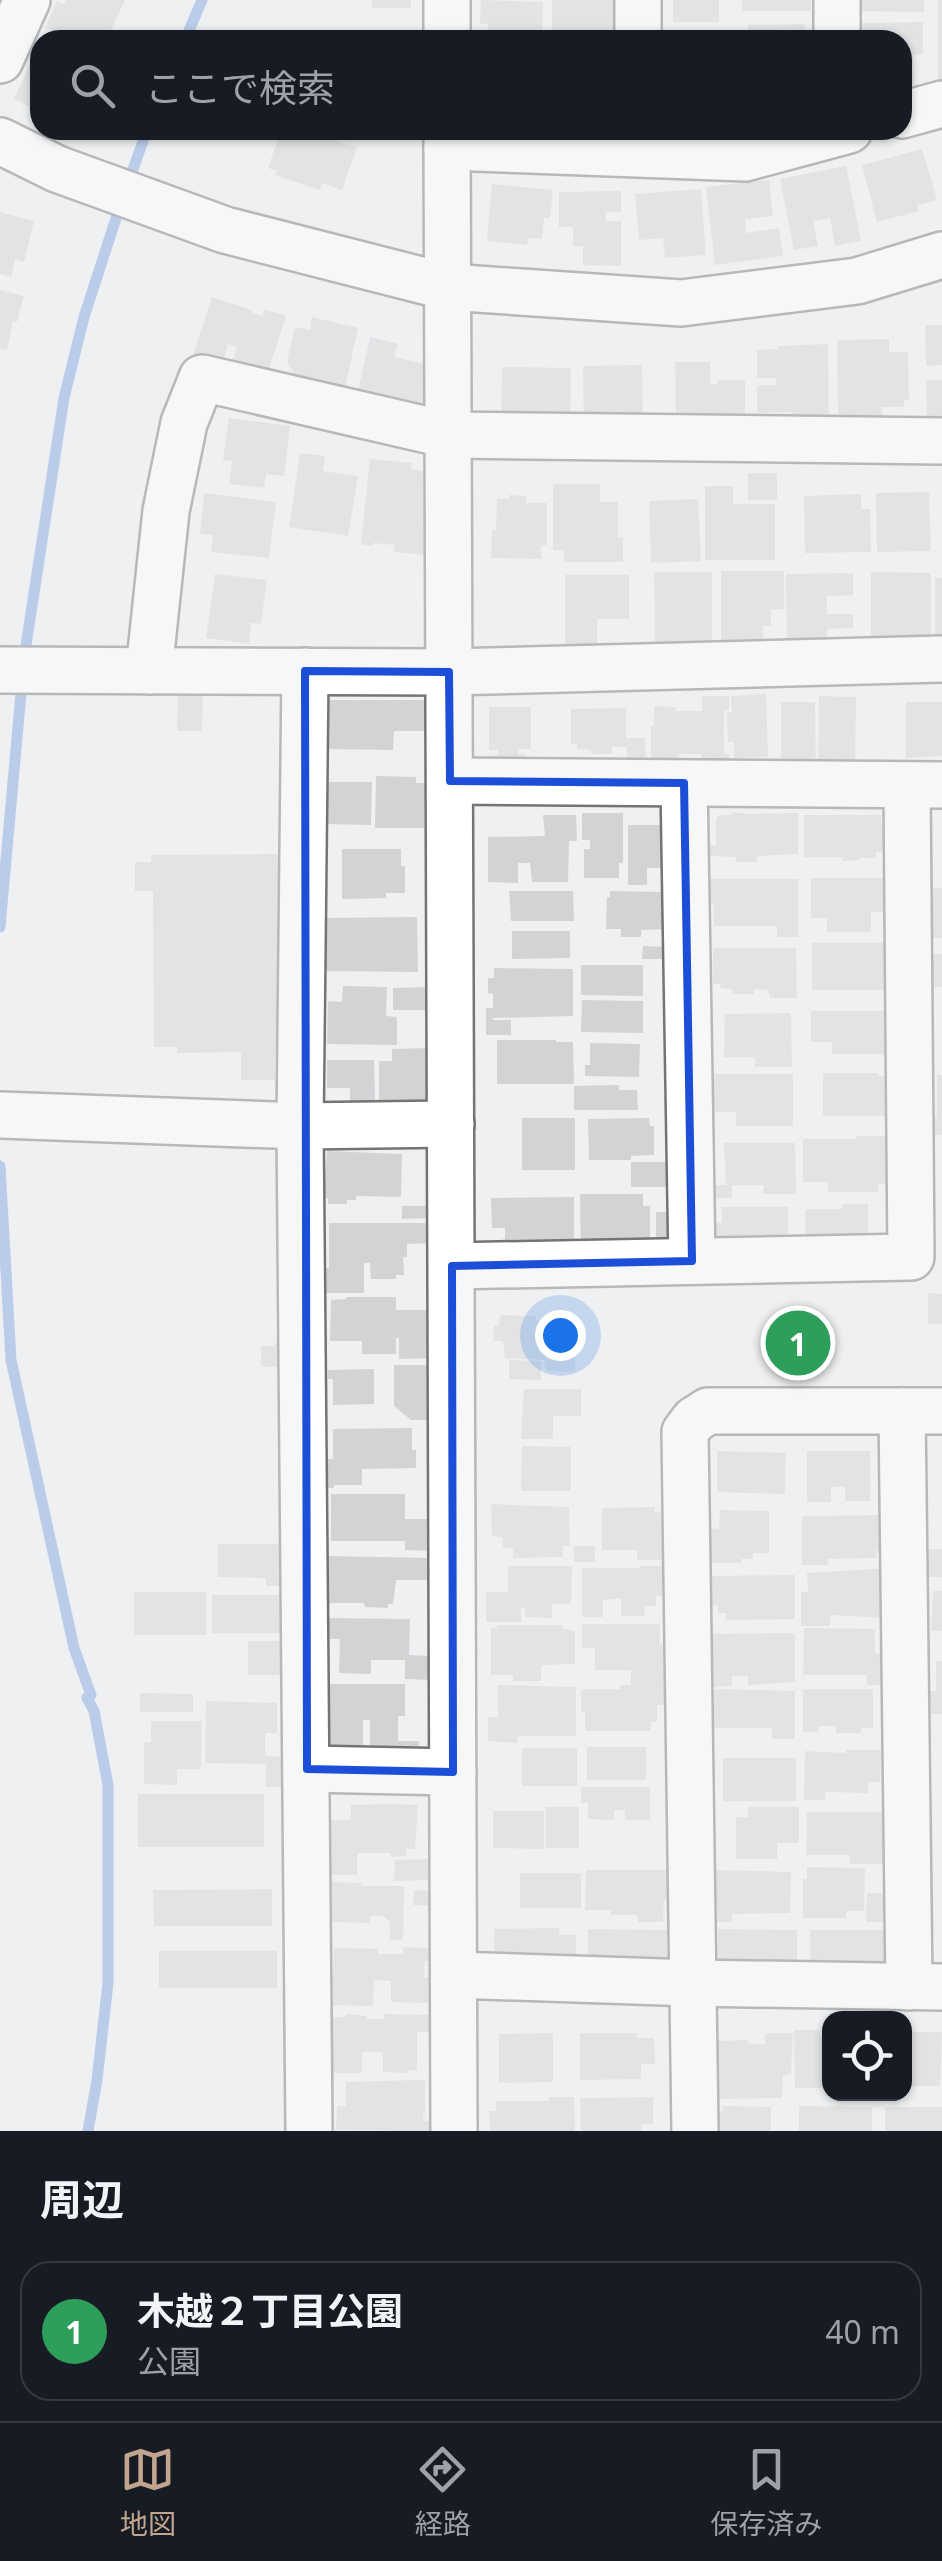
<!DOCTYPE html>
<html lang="ja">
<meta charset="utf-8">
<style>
:root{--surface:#171b24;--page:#242831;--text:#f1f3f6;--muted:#9ea1a6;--line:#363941;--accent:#c1a58e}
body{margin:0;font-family:"Noto Sans","Noto Sans JP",sans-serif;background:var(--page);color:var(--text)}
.controls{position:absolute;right:30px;bottom:30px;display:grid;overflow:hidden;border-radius:20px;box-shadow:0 2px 8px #0004}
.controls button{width:90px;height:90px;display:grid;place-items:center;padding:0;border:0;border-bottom:2px solid var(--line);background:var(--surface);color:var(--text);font:50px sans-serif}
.you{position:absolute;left:560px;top:1335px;width:35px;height:35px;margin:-25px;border:8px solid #fff;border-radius:50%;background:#1a73e8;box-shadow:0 0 0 15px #1a73e833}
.badge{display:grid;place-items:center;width:65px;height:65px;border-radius:50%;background:var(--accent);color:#fff;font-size:32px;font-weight:700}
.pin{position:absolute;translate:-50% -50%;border:5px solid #fff;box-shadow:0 2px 10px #0006}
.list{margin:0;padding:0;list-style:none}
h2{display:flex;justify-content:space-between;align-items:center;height:130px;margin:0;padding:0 40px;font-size:42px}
h2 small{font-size:32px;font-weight:400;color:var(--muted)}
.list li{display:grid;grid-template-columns:65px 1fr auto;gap:30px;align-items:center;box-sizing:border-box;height:140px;margin:0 20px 20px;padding:0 20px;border:2px solid var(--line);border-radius:30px}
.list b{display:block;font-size:38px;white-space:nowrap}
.list p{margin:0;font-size:32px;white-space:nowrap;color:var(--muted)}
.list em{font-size:32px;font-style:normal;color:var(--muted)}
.icon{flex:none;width:55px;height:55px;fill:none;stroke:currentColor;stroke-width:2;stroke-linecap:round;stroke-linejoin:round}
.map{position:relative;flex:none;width:942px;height:2131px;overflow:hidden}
.search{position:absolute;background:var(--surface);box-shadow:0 2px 8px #0004;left:30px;right:30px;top:30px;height:110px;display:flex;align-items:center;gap:25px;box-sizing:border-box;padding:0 35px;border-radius:30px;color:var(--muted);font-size:38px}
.sheet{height:290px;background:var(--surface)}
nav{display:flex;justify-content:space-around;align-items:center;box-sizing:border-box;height:140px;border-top:2px solid var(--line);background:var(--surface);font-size:28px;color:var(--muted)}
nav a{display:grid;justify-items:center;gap:5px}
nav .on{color:var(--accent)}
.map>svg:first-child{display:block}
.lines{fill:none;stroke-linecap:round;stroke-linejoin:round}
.stream{stroke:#7da0e0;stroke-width:11}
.building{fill:#d2d3d5}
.minor-casing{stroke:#737475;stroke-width:50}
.minor{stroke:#fff;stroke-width:45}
.marked{fill:none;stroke:#1d4ed8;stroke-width:8;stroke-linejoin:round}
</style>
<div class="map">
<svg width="942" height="2131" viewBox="0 0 942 2131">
<rect width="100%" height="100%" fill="#eff0f2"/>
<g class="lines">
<g class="stream">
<path d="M185,40l17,-40"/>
<path d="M127,186l20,-56"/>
<path d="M24,658l40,-260 20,-81 37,-114"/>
<path d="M0,927l22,-245"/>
<path d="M0,1166l11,194 63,288 17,47 -4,3 7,13 14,74v198l-11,97 -9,51"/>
</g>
</g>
<g class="building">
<path d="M66,0h59l-19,40h-28l-6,-3 -1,3 -26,-12 12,-27 7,3z"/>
<rect x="372" y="0" width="39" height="8"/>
<path d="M481,0l62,2 -1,38h-54v-16h-8z"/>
<rect x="552" y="0" width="61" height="40"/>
<rect x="673" y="0" width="46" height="22"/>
<rect x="742" y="0" width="69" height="11"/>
<path d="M861,0h63v12l-63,-1z"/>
<rect x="938" y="0" width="4" height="84"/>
<path d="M923,22v32h-10l1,29 -12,15v-58h-42v-17z"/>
<path d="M805,24v16h-61v-6h4v-9z"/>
<path d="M726,34l1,6h-61v-3z"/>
<path d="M40,49v63l-26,-13 16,-35 3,1z"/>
<path d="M281,130h23l53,17 -15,43 -20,-7 -2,7 -45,-15 2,-4 -9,-3z"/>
<path d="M922,149l15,51 -20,5 2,6 -42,11 -15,-57z"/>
<path d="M846,166l15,75 -26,5 -5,-28 -17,3 5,25 -24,4 -14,-71z"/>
<path d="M769,180l4,36 -28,3 1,14 33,-5 4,28 -68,9 -9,-78z"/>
<path d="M492,184l61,6 -3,28h-6l-2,21 -14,-1 -1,7 -40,-4z"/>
<path d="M701,189l5,66 -41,3 -2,-20 -24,2 -4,-46z"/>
<path d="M621,191v21h-15v9h15v45l-38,-1v-19h-10v-19h-14v-35z"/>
<path d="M0,212l34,9 -10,41 -9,-3 -4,18 -11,-3z"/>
<path d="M0,290l24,6 -7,26 -4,-1 -6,29 -7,-2z"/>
<path d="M212,297l40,13 -1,2 11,4 2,-7 22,7 -20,62 -35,-12 6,-19 -9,-3 -5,19 -30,-8z"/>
<path d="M312,317l46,11 -15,69 -41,-10 -15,-26 8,-34 15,3z"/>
<path d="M925,325h17v40l-16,1z"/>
<path d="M370,337l28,7 -4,13 40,9 -10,44 -67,-14z"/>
<path d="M889,339v13h19l1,48h-5v7h-22l1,14h-41v-7h-4l-1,-74z"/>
<path d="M828,344l1,87h-38v-19l-34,1v-28h19v-7h-19v-28l21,-1v-3z"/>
<path d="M675,362h35v22h7v-4h28v51h-69z"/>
<path d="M642,365l1,59 -59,9 -1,-67z"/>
<path d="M502,367l69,1 -1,61 -69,-1z"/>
<path d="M926,380h16v50h-15z"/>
<path d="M229,418l61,8 -6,50 -18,-2 -2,14 -35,-4 3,-23 -9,-1z"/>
<path d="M300,453l25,3 -2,15 35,5 -10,60 -59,-9z"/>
<path d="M370,459l42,4 -1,6 15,2 -3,29 8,1 -6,54 -31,-3 1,-7 -22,-2v3l-12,-2z"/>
<rect x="748" y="473" width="29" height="27"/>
<path d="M553,484h47v18h18v35h5v25h-59v-12h-11z"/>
<path d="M705,486h28v18h42v56h-70z"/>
<path d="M929,492l2,59 -54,1 -1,-59z"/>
<path d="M204,493l72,9 -7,56 -58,-6 2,-17 -13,-1z"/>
<path d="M861,494v15h9l1,43 -66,1 -1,-57z"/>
<path d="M509,495l17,1v7h21v42h-6v14l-50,-1 1,-28h4l1,-31h12z"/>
<path d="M698,499l3,62 -50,2 -2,-62z"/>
<path d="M721,571h63v38h-13v17h-8v27h-42z"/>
<path d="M654,572h58v75l-57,7z"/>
<path d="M871,572l60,1v69l-60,11z"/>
<path d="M853,573v22l-26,1v18h26v14l-26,1 1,24h-41l-1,-79z"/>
<path d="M215,574l52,6 -6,44 -10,-1 -2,21 -43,-6z"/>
<path d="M565,575h64v44h-32v25h-32z"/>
<rect x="935" y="578" width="7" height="60"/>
<path d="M766,694l2,63 -34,1v-16h-6l-1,-29 5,-1 -1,-16z"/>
<path d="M178,695h25l-1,36h-25z"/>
<path d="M702,696h27v14h-5v44h5l1,20h-29v-20h-22v14l-28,1v-43h3v-20l21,1 1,4h26z"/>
<path d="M819,696l37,1 -1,78h-37z"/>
<path d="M327,700h100v31h-33l-1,19 -67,-1z"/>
<path d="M781,702h34l1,74h-35z"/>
<path d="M906,702h36v54l-36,2z"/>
<path d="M489,707h42v42h-13v5h7v22l-34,-11v-9l7,-1v-5h-9z"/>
<path d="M626,708v30h19l1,33h-19v-24h-15v7h-21v-4l-14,-1v-5h-6v-35z"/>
<path d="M376,776l40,1v6h9l-1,45h-49z"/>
<path d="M327,782h45l-1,43 -45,-1z"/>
<path d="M732,812l16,2 50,-1v41l-41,2v6h-21v-5l-29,-1v-11h9v-26l4,-4h11z"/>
<path d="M582,813h41v50h-4v15h-35v-29h6v-9h-8z"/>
<path d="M543,815h33l1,26h-8l-1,41h-36l-2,-19h-12v20l-30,-1v-45l57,-1z"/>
<path d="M804,815h77v10h12v27h-17v6h-16v2l-18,1v-4h-38z"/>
<path d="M628,825h35l6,43h-22v17h-19z"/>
<path d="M342,849h59v17h4v27h-19v5l-44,1z"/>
<path d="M280,854l2,198 -7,1v27h-34v-28l-64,1v-6h-23l-1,-156h-18v-29h16v-7z"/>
<path d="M811,878h80v34h-20v20h-44v-14h-16z"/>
<path d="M710,879h88v58h-21v-11h-63v-22h-4z"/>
<path d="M930,888h12v50h-11z"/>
<path d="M509,891h64l1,30h-63z"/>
<path d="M610,891l53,1v7h6l-2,30 -26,1v7h-20v-8h-15l1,-32h3z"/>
<path d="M417,917l1,55 -93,-1v-53z"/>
<path d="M512,931h58v27l-58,1z"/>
<rect x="812" y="943" width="78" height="47"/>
<path d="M643,946l27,1 -1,12h-27z"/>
<path d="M713,948h83l1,50h-27l-2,-8 -14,-1v5h-21l-1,-5 -12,-1 1,-4h-8z"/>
<rect x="933" y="954" width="9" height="33"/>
<path d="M581,965h62v31l-62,-1z"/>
<path d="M494,968l79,1v47l-80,2v2h18v15h-25v-27h7v-14l-5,-1v-15h6z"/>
<path d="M343,986l44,1 -1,29 11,1v28l-70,-1 1,-43 14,1z"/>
<path d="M428,987l-1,23h-34v-22z"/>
<path d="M582,1000l61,1v32l-62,-1z"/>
<path d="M811,1011h79l1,43h-59v-12h-21z"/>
<path d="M791,1013l1,54h-37v-10h-31l1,-43z"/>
<path d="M497,1040h59v2h17l1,42h-77z"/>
<path d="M590,1043l50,1 -1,33 -54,-1v-11h5z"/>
<path d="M433,1048l-3,57 -51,8v-52h13v-12z"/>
<path d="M327,1060h47l1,44h-25v-16h-23z"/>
<path d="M823,1073h55v3h15v40h-70z"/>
<path d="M710,1074h83v52h-57v-14h-25z"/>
<path d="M937,1075h5v60h-14v-17h9z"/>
<path d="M619,1085v5h18l1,20h-64v-24z"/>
<rect x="522" y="1118" width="53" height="52"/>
<path d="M649,1118l1,8h4v29l-23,1v4h-42l-1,-41z"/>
<path d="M856,1136h38v48h-16v8h-50v-10h-25v-43h53z"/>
<path d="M724,1143h71l1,51h-33l1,-9h-32v13h-26v-13h20z"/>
<path d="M327,1151l75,3 -1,43 -45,-1v4h-9v4h-19v-6h-4z"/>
<rect x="631" y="1162" width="39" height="25"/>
<path d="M580,1194h63v12h7v32h-39l1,22h-31z"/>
<path d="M574,1197v57l-69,-1v-25h-13l-1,-30z"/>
<path d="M842,1204h26v43l-62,11 -1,-49h37z"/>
<path d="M402,1206h28v12l-28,1z"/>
<path d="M722,1207h66v49l-81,-9v-25l15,1z"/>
<rect x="656" y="1212" width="15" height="35"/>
<path d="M329,1223h105v20l-27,1v13h-4l1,18h-8v4h-25l-1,-16h-6v30h-40l1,-25h4z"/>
<path d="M928,1293l14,1v30h-14z"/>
<path d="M346,1297h50v13h37l1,48 -35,1v-21h-3v16h-34v-13h-32l1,-41 15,-1z"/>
<path d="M501,1315l35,1v5l41,1 -2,50 -28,-1v-3h-3l1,-8 -40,-2 -2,-17h-10l1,-15h4z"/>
<path d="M274,1343l12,1v23h-25v-21h13z"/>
<path d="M509,1360l32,1v19l-32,-1z"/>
<path d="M394,1365h34v55h-17l-17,-14z"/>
<path d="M374,1369v35l-41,1v-26h-5v-9z"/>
<path d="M524,1389h57v27h-28v23h-32z"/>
<path d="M412,1428v22h4v18l-54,1v16h-28v3h-10v-29h9v-30z"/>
<path d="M522,1446l49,1v44h-50z"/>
<path d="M717,1451l69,2 -1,41 -68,-2z"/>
<path d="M807,1451h63v50h-25v-14h-14v15h-24z"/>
<path d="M331,1494h74v25h29l-1,32 -28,-1v-9h-74z"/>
<path d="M491,1504l78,3 1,39h-7v11l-50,1v-10h-10v-10l-11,-3z"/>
<path d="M655,1507v6l6,-1v33l8,1v14h-32v-10h-35v-42z"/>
<path d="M720,1510l49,1v42h-16v6h-12v4h-34l2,-35 10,1z"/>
<path d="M887,1515v36h-11l1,7 -50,1 1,6h-26v-49z"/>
<path d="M218,1544h69v42h-21v-8l-48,-1z"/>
<rect x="574" y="1546" width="21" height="16"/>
<path d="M929,1549h13v28h-14z"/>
<path d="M326,1556l106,2v22h-36l-3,24h-5v4l-23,-1 -1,-4h-38z"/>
<path d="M508,1566h64l-1,38h-19v14l-27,-1v-9h-4v14h-35v-30h22z"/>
<path d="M639,1566h27v30h-10v10h-12l1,10h-24v-18l-18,2v17h-21v-49h58z"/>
<path d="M873,1569h16l-2,49 -57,-3v11h-29v-34h7l-1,-19z"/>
<path d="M795,1575v44l-69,1v-7h-8v-8h-6v-29z"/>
<path d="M933,1591h9v40h-11z"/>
<rect x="134" y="1592" width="72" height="43"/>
<rect x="212" y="1595" width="70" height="38"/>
<path d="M328,1618l82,1 -1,36 23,1v24l-27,-1v-19h-34v14l-32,-1 1,-34h-12z"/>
<path d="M582,1624h78v21h6l4,60h-13v17h-6v9h-66v-19h-4v-23h39v-4h11v-15h-36v-22h-13z"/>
<path d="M497,1625h66v4l12,2v33l-34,1v16h-28v-6h-22v-47h6z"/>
<path d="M804,1628l71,1v24h19v32h-27v-10h-64z"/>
<path d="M795,1633v49l-47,3v-9h-16v10l-24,1 -2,-53z"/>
<rect x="248" y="1641" width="40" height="34"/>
<path d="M936,1661h6v53h-14v-23h8z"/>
<path d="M326,1684h79v32h-7v25h21v24h-49v-45h-7v43h-37z"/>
<path d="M498,1685l78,2v49h-58l-1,7 -29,-2v-24h10z"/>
<path d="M723,1689l72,2v48h-23v-11h-60l-1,-38z"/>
<path d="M803,1689h70v39h-12v5h-25v-7h-17l-1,6h-15z"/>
<path d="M140,1693l53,1v18h-53z"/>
<path d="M206,1701l71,2v30h-12v23l23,1v30h-22v-23l-61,-1z"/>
<path d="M151,1721h51l-1,48h-24v16l-33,-1v-42h7z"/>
<rect x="587" y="1747" width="59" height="33"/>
<rect x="522" y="1748" width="55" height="38"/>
<path d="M846,1750h35l-1,32h-12v11l-42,-1 -1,8h-21l1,-49 41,2z"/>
<rect x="723" y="1758" width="73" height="43"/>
<path d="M581,1787h69v33h-25v-10h-11v10l-26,-1v-16h-7z"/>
<rect x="138" y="1794" width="126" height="53"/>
<path d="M394,1804l24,1 -3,44h-9v7l-15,1v-4h-34v22h-27l1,-55h20v-15z"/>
<rect x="546" y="1807" width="33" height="41"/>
<path d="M748,1807h51v36h-22v16h-41v-42h12z"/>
<path d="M493,1811h51v38l-51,-1z"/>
<path d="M807,1812h78v52h-35v-9h-44z"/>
<path d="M432,1859v21l-38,1 1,-21z"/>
<path d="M807,1867l58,1 -1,43h-18v7h-43v-39h4z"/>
<path d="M586,1870h86v30h-8l-1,22h-25l-1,-7h-26v-5h-26z"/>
<path d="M712,1870l79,2 -1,41 -58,1v8h-24z"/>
<rect x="520" y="1873" width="61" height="35"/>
<path d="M332,1882l29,1v3h43l-1,54h-13v-18l-7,-6h-13v7l-39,-1z"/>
<path d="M272,1889v37h-118l-1,-36z"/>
<path d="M414,1890l17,1v14h-18z"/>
<path d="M867,1893h28v29h-29z"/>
<path d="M559,1928v7h17l1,47 -83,-13v-40z"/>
<path d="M588,1929l80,1 -1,45 -79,-13z"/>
<path d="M718,1929l79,1v49l-78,2z"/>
<path d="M810,1930h80v36l-79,6z"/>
<path d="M403,1947l28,1v13h-6l-1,16h7v26l-40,-1v-21l-17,-1 -1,26 -44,-1v-33h4l1,-24 44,1v5h25z"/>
<rect x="159" y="1951" width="118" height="37"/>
<path d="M346,2014l21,2v3h18l-1,-5 47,1v17h-14v38h-8v3l-26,-1v-20h-21v21h-32l-1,-56h17z"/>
<path d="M794,2030h26v7h10v51h-35z"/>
<path d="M904,2032h38l-2,54h-36z"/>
<path d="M553,2033v49l-54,1v-49z"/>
<path d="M580,2033h58l-1,5h17l1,26h-14v15l-61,1z"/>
<path d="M765,2033h28l-2,41 -8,1 -1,23 -65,1v-58l31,-1 1,4h16z"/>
<path d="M417,2080h8v33h-2v8h8v10l-95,-1 1,-24h9v-24z"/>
<path d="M549,2097h25l1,34h-85l-1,-20h7v-10h53z"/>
<path d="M653,2097v27h-12v7h-60l-1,-33z"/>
<path d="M723,2106l48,1v24h-59v-20h11z"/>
<path d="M799,2106l73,1v24h-73z"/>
<rect x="885" y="2107" width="57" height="24"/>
</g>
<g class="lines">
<g class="minor-casing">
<g id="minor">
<path d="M447,0v40"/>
<path d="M837,0v40"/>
<path d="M638,40v-40"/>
<path d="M0,60l27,-60"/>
<path d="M902,115l40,-11"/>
<path d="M447,130l7,2001"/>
<path d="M0,141l57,28 168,61 223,57 233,16 176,-22 85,-26"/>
<path d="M447,147l298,11 104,-28"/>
<path d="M0,670l449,2 493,-13"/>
<path d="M149,671l17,-160 18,-88 18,-45 247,57 493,6"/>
<path d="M305,671l-5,455 9,1005"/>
<path d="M450,781l492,4"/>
<path d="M684,783l8,478"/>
<path d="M0,1115l300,11 151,-2"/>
<path d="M452,1266l459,-9 -4,-472"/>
<path d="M902,1411l7,576"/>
<path d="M307,1769l146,3"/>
<path d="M454,1975l239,8 249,4"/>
<path d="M695,2131l-10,-699 9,-12 14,-9h234"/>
</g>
</g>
<use href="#minor" class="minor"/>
</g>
<path d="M0 0H942V2131H0ZM305,671l144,1 1,109 234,2 8,478 -240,5 1,506 -146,-3z" fill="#eff0f2" fill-opacity=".55" fill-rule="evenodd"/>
<path class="marked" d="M305,671l144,1 1,109 234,2 8,478 -240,5 1,506 -146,-3z"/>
</svg>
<div class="controls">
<button><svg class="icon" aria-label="locate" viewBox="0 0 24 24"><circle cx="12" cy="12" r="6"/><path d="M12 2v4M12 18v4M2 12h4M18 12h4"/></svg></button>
</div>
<div class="you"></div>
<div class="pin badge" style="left:798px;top:1343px;background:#2e9e5b">1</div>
<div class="search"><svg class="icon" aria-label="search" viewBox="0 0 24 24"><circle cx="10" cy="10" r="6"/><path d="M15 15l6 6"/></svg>ここで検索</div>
</div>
<section class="sheet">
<h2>周辺<small></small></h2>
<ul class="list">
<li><span class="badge" style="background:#2e9e5b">1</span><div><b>木越２丁目公園</b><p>公園</p></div><em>40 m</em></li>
</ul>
</section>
<nav>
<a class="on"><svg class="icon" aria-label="map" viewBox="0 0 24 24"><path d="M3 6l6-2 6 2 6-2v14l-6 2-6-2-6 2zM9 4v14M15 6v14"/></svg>地図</a>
<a><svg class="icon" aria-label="directions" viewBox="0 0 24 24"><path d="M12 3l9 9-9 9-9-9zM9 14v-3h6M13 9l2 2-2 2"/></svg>経路</a>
<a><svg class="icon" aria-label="saved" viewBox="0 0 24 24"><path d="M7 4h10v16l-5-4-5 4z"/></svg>保存済み</a>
</nav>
